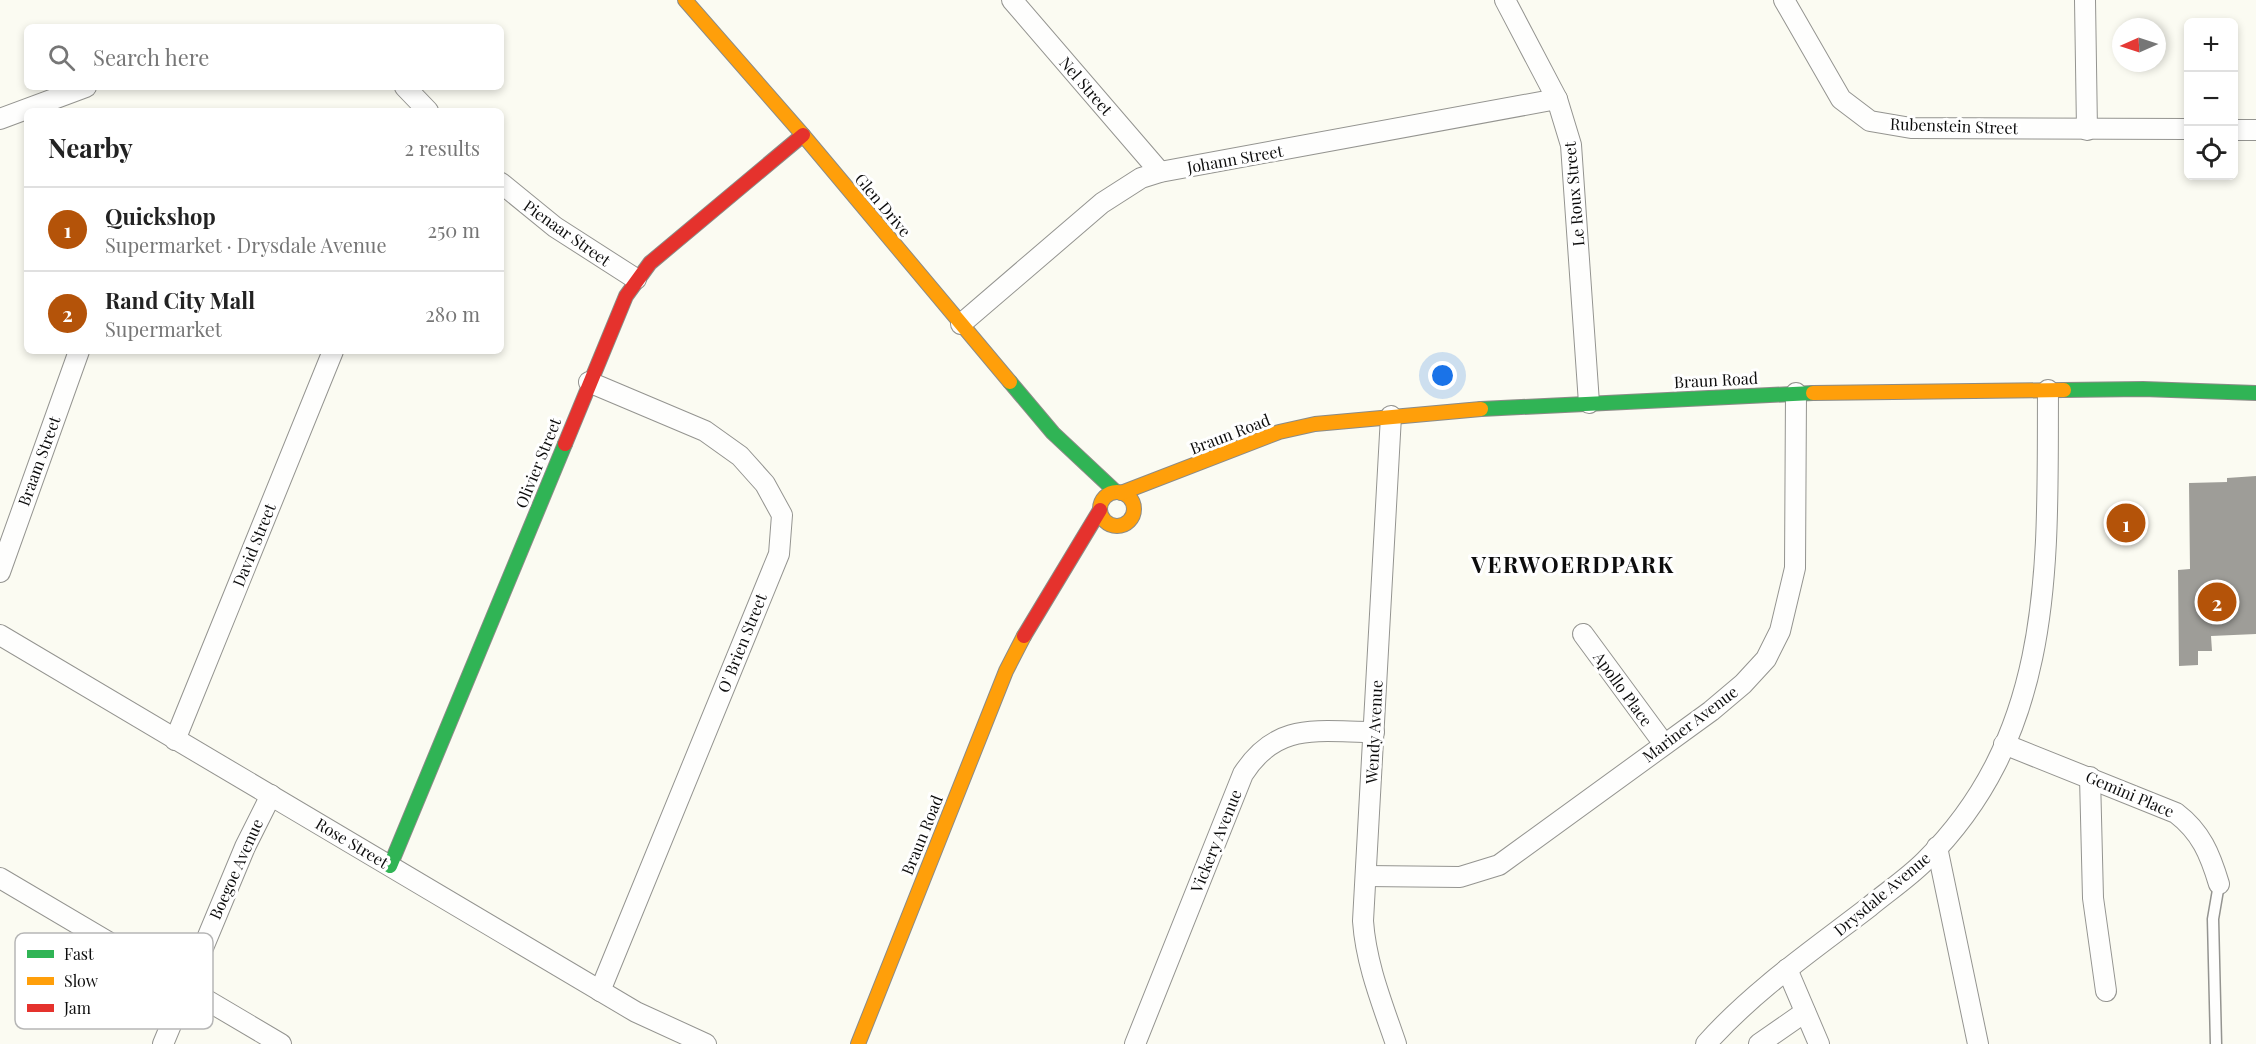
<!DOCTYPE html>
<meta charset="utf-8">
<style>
:root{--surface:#fff;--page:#f2f2f2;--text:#222;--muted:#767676;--line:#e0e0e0;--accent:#b45309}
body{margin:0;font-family:"Playfair Display",serif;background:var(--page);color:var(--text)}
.controls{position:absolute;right:18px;top:18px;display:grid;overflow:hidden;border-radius:9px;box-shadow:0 3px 9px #0003}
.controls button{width:54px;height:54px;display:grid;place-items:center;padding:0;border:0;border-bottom:2px solid var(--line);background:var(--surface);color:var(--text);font:30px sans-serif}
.compass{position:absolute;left:2112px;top:18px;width:54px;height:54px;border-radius:50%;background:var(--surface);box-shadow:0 3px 9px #0003;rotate:267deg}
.you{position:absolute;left:1443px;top:376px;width:21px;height:21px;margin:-15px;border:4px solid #fff;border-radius:50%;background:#1a73e8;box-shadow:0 0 0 9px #1a73e833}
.badge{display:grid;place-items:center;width:39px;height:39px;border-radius:50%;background:var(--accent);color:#fff;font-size:20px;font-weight:700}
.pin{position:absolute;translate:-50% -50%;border:3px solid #fff;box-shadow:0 2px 6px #0006}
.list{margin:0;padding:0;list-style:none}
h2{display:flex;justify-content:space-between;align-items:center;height:78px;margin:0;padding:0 24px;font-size:26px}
h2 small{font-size:20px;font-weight:400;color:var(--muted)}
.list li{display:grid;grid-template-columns:39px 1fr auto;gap:18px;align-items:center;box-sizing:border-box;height:84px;padding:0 24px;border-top:2px solid var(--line)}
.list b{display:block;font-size:22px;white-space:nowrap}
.list p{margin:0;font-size:20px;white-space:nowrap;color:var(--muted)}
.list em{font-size:20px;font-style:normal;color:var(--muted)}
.icon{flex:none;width:33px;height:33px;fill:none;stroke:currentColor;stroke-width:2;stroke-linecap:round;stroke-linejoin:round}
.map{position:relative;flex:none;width:2256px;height:1044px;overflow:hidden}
.search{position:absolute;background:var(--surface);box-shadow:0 3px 9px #0003;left:24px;top:24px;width:480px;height:66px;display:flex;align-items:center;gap:15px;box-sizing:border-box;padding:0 21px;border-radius:9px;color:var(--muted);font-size:22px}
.panel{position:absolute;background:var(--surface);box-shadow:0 3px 9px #0003;left:24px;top:108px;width:480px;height:246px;border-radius:9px}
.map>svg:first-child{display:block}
.building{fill:#9e9d98}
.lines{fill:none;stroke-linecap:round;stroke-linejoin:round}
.lane-casing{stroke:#949490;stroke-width:13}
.street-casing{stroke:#949490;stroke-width:22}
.fast-casing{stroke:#8b8b87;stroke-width:16}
.slow-casing{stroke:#8b8b87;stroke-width:16}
.jam-casing{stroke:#8b8b87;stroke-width:16}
.lane{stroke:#fefefd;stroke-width:10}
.street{stroke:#fefefd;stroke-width:20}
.fast{stroke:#30b455;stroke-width:14}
.slow{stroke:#ff9f0a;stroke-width:14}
.jam{stroke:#e5322d;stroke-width:14}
.labels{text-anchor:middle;stroke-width:6;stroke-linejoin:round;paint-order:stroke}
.street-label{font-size:16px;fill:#0d0d0d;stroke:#fff}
.district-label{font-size:22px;font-weight:bold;letter-spacing:1.5px;fill:#0d0d0d;stroke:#fff}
.key{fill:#fff;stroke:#b6b6b6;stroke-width:1.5}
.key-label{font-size:16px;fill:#0d0d0d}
</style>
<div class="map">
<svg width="2256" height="1044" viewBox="0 0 2256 1044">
<rect width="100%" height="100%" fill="#fbfbf2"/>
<path class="building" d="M2256,476v158l-45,2 1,15h-14v14l-19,1 -1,-96 12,-1 -1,-86 38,-1v-4z"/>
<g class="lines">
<g class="lane-casing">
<path id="lane" d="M2216,1044l-3,-125 6,-35"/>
</g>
<g class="street-casing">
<g id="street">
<path d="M1012,0l148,172"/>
<path d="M1505,0l52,99 14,46 18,258"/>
<path d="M1784,0l57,99 29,22 41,7 277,1"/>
<path d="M2085,0l2,130"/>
<path d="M405,87l23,24"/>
<path d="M0,119l86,-32"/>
<path d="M2234,130h22"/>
<path d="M501,183l54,44 81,52"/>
<path d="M961,324l141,-121 39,-25 19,-6 397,-73"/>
<path d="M589,382l116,49 35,25 25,28 17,31 -3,39 -179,437"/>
<path d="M1391,416l-28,505c3,43 19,82 33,123"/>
<path d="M0,572l79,-221"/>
<path d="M1583,634l81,110"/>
<path d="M0,635l636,377 70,32"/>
<path d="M175,740l158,-389"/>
<path d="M2004,744l172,69c25,19 34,41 43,71"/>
<path d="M2090,777l3,121 13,93"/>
<path d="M1937,847l41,197"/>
<path d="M1366,876l94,1 39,-12 212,-154 32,-27 23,-25 14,-28 15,-63 1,-175"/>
<path d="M0,878l281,166"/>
<path d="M1787,969l32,75"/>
<path d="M163,1044l82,-197 26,-52"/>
<path d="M1135,1044l108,-270c34,-53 75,-42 131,-42"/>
<path d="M1706,1044c47,-53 107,-94 163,-137 18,-15 39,-29 56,-46 132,-131 122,-301 123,-471"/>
<path d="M1759,1044l46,-32"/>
</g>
</g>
<g class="fast-casing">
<g id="fast">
<path d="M1010,382l43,51 63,59"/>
<path d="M2064,390l79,-1 113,4"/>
<path d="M1481,409l332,-16"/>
<path d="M390,866l175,-422"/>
</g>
</g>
<g class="slow-casing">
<g id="slow">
<path d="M685,0l118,135 207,247"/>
<path d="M1813,393l251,-3"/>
<circle cx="1117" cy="509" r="17"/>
<path d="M1121,493l158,-61 36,-8 166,-15"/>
<path d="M858,1044l148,-373 18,-35"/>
</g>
</g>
<g class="jam-casing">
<g id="jam">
<path d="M565,444l61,-148 24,-33 153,-128"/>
<path d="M1024,636l76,-126"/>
</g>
</g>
<use href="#lane" class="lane"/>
<use href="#street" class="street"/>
<use href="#fast" class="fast"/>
<use href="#slow" class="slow"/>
<use href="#jam" class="jam"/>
</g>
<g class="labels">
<g class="street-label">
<text transform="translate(1086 86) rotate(49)" y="6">Nel Street</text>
<text transform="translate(1954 126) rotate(2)" y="6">Rubenstein Street</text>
<text transform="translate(1235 159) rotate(-10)" y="6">Johann Street</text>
<text transform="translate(1574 194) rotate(-95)" y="6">Le Roux Street</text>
<text transform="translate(883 205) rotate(50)" y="6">Glen Drive</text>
<text transform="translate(567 233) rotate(35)" y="6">Pienaar Street</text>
<text transform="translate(1716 380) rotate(-3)" y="6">Braun Road</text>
<text transform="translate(1230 434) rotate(-21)" y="6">Braun Road</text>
<text transform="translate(39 461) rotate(-70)" y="6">Braam Street</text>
<text transform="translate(538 463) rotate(-68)" y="6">Olivier Street</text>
<text transform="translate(254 545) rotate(-68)" y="6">David Street</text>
<text transform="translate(742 643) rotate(-68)" y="6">O' Brien Street</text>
<text transform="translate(1623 689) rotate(54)" y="6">Apollo Place</text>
<text transform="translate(1690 724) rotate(-37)" y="6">Mariner Avenue</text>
<text transform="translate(1374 732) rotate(-87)" y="6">Wendy Avenue</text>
<text transform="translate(2130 794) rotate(23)" y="6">Gemini Place</text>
<text transform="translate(922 835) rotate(-68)" y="6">Braun Road</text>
<text transform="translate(1216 841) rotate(-68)" y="6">Vickery Avenue</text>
<text transform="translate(352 843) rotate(31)" y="6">Rose Street</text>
<text transform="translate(236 869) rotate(-66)" y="6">Boegoe Avenue</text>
<text transform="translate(1882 894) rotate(-40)" y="6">Drysdale Avenue</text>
</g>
<g class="district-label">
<text x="1573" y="573">VERWOERDPARK</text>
</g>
</g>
<rect x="15" y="933" width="198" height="96" rx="9" class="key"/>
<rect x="27" y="950" width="27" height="8" fill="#30b455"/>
<rect x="27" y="977" width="27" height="8" fill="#ff9f0a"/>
<rect x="27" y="1004" width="27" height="8" fill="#e5322d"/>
<g class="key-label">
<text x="64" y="960">Fast</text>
<text x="64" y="987">Slow</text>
<text x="64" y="1014">Jam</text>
</g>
</svg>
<div class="controls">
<button>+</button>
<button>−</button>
<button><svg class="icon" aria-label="locate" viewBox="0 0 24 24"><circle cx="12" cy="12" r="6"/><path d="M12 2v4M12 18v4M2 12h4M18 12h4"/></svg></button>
</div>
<svg class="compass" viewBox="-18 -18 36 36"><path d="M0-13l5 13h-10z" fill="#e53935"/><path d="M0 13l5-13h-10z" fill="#767676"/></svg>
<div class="you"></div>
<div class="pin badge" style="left:2126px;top:523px">1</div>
<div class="pin badge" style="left:2217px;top:602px">2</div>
<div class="search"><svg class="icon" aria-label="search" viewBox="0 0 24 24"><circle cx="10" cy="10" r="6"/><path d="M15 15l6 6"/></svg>Search here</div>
<section class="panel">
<h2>Nearby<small>2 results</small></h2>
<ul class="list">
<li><span class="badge">1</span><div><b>Quickshop</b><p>Supermarket · Drysdale Avenue</p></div><em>250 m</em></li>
<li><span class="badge">2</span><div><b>Rand City Mall</b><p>Supermarket</p></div><em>280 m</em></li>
</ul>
</section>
</div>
